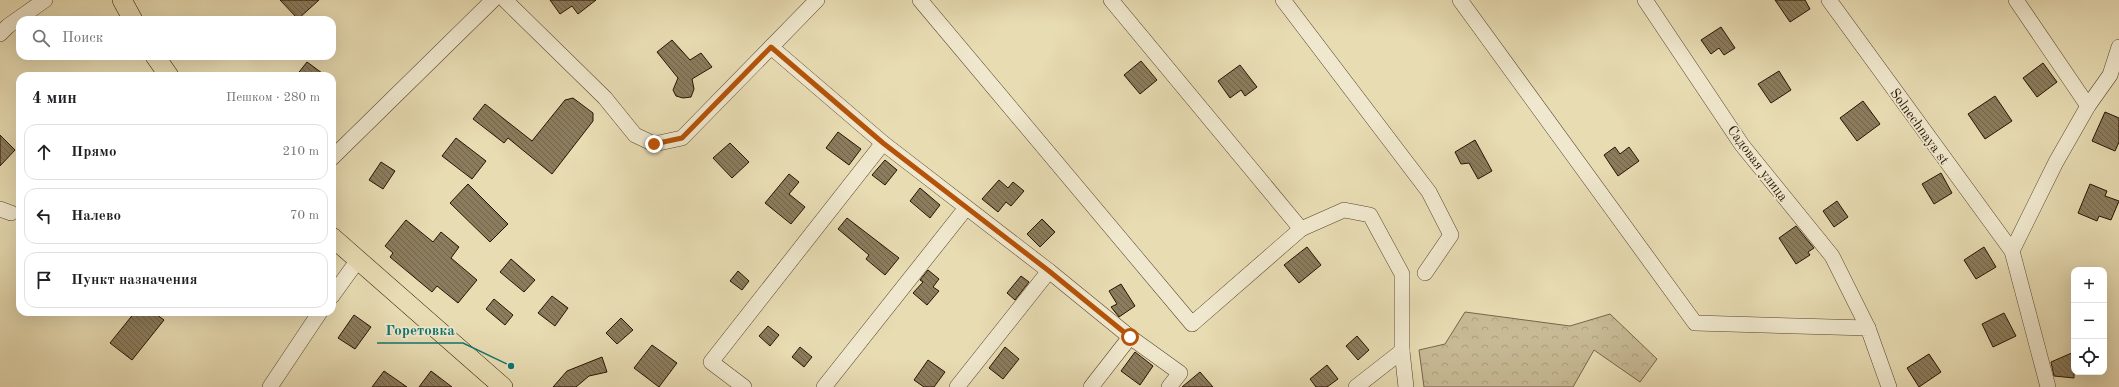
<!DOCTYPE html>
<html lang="ru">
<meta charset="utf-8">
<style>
:root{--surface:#fff;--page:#f2f2f2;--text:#202124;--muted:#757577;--line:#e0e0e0}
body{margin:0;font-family:"Old Standard TT",serif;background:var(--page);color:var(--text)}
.controls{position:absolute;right:12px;bottom:12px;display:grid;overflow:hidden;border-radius:8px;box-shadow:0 4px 16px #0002}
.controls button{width:36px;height:36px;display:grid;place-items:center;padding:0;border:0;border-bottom:1px solid var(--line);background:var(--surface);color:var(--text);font:20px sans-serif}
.stop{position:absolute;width:12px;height:12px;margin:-9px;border:3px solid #b45309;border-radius:50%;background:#fff}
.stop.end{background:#b45309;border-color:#fff;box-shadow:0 1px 4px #0008}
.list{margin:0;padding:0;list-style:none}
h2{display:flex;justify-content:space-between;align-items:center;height:52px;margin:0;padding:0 16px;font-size:17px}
h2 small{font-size:13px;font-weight:400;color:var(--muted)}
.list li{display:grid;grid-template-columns:26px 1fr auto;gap:12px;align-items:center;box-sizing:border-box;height:56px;margin:0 8px 8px;padding:0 8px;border:1px solid var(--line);border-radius:12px}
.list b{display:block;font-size:15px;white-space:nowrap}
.list em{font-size:13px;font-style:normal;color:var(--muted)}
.icon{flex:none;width:22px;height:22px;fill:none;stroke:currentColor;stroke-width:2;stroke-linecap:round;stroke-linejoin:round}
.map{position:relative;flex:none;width:2119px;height:387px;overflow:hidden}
.search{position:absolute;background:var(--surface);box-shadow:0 4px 16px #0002;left:16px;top:16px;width:320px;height:44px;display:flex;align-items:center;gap:10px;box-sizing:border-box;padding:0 14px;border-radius:12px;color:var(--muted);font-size:15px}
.panel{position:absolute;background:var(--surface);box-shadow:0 4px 16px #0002;left:16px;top:72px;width:320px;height:244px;border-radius:12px}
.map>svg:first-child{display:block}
.forest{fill:url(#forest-crowns);stroke:#76664a}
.building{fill:url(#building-back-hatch);stroke:#261300}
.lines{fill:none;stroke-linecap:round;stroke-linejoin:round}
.minor-casing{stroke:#56452d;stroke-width:16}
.major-casing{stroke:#261300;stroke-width:20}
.minor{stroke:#f0e8ce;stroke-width:15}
.major{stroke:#e8dcb3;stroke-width:19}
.route{stroke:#b45309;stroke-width:5}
.labels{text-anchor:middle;stroke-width:3.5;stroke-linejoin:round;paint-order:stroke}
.street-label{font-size:14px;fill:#261300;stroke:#f0e8ce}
.leader{fill:none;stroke:#0f766e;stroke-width:1.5}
.callout-dot{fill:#0f766e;stroke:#f0e8ce;stroke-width:1.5}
.callout-label{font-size:15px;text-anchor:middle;font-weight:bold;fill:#0f766e;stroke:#f0e8ce;stroke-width:3.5;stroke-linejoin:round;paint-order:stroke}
</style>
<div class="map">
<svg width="2119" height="387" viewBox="0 0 2119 387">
<defs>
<pattern id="forest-crowns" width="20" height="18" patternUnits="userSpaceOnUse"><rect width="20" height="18" fill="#c7ba95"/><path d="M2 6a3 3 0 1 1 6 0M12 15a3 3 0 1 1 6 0" fill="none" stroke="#ab9f7f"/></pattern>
<pattern id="building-back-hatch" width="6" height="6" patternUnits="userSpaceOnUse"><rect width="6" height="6" fill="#8b7c5d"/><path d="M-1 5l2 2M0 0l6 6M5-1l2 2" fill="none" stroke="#71644a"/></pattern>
</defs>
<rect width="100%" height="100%" fill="#e8dcb3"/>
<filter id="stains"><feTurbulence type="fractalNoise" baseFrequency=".005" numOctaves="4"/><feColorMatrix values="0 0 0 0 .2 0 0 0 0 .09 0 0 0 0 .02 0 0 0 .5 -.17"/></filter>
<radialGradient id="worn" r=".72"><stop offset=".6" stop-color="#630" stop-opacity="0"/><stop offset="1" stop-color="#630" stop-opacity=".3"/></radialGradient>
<path class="forest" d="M1465,312l105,14 40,-12 47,45 -17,23 -46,-32 -21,37h-149l-5,-37 26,-6z"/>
<g class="building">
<path d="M280,0h39l-21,19z"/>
<path d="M550,0h46l-18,14 -6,-8 -12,8z"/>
<path d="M1775,0h30l5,9 -20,13z"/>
<path d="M1721,27l14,21 -11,7 -5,-7 -8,6 -10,-14z"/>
<path d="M672,40l18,20 11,-7 11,14 -20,12 2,10 -3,8 -8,1 -7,-2 -3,-6 5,-12 -21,-26z"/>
<path d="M1141,61l16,19 -17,14 -16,-19z"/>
<path d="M307,62l19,14h-30z"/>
<path d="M2043,63l14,19 -20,15 -14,-19z"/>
<path d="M1240,65l17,22 -12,9 -4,-6 -11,8 -12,-17z"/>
<path d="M1779,71l12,19 -20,13 -13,-19z"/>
<path d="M1995,96l17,25 -27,18 -17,-25z"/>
<path d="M573,98l20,15v8l-41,53 -44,-36 -4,5 -31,-24 12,-15 47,37 33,-41z"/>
<path d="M1863,101l17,23 -23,17 -17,-23z"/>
<path d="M2105,112l14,6v24l-4,9 -23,-10z"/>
<path d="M838,132l23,17 -12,16 -23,-17z"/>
<path d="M0,135l15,15 -15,16z"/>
<path d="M456,138l30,23 -14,18 -30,-23z"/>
<path d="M1475,140l17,31 -14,8 -9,-16 -8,1 -6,-12z"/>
<path d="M730,143l19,19 -17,16 -19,-20z"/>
<path d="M1615,147l5,7 9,-7 10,14 -21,15 -14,-21z"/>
<path d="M885,160l12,10 -12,15 -13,-10z"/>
<path d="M381,162l14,9 -12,18 -14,-9z"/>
<path d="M1941,173l11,20 -18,11 -12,-20z"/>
<path d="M789,174l10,8 -10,12 16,13 -14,17 -26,-21z"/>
<path d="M999,180l9,8 5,-6 11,9 -13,15 -5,-4 -8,10 -16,-13z"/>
<path d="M468,184l40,40 -18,18 -40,-39z"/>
<path d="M2090,184l17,7 -2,5 14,5 -8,19 -12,-4 -2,5 -19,-8z"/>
<path d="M920,188l20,17 -10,13 -20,-17z"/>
<path d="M1837,201l11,16 -14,10 -11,-16z"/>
<path d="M847,218l52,40 -14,17 -19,-16 3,-4 -31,-26z"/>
<path d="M1042,219l13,13 -15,15 -13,-13z"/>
<path d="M406,220l27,22 8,-10 18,15 -8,11 26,22 -19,23 -21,-17 -5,6 -42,-35 3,-4 -8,-7z"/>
<path d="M1796,226l18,22 -6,4 2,3 -14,9 -17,-26z"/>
<path d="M1307,247l14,18 -22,18 -15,-18z"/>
<path d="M1984,247l12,20 -20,12 -12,-19z"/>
<path d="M511,259l24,21 -11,12 -24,-20z"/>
<path d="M928,270l11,9 -6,8 6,4 -12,14 -14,-12 10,-11 -3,-2z"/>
<path d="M738,271l11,10 -7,9 -12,-9z"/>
<path d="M1021,276l8,6 -14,18 -8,-7z"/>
<path d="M1121,284l14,22 -16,11 -8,-10 6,-3 -8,-13z"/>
<path d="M552,296l16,12 -13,18 -17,-13z"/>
<path d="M494,299l19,16 -8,10 -19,-16z"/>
<path d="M135,312h18l11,8 -32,40 -22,-17z"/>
<path d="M2004,313l12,23 -23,11 -11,-23z"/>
<path d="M354,315l17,12 -16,22 -17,-11z"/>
<path d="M621,318l12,12 -16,14 -11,-11z"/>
<path d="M768,326l11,9 -9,11 -11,-10z"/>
<path d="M1357,336l12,14 -11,10 -12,-14z"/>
<path d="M652,345l25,18 -18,24 -25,-19z"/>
<path d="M800,347l12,10 -8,10 -12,-10z"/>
<path d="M1005,347l14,12 -16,20 -14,-11z"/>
<path d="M1135,352l18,14 -13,19 -19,-14z"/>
<path d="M2074,352v26l-20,-2 -3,-14z"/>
<path d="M1929,354l12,18 -22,15 -12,-19z"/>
<path d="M602,357l5,15 -18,4 -13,11h-23l14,-16z"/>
<path d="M928,360l17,12 -11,15h-10l-10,-7z"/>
<path d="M1327,365l11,14 -11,8h-11l-6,-8z"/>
<path d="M384,371l23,16h-35z"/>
<path d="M431,371l21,16h-33z"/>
<path d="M1200,372l13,15h-31z"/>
</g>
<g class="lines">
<g class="minor-casing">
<g id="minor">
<path d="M505,0l100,98 30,37 19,9 28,-6 135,-138"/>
<path d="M920,0l272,324 109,-95 43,-19 26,5 32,59v77l4,36"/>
<path d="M1111,0l190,229"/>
<path d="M1283,0l146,192 22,43 -26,38"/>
<path d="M1460,0l235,323 173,5 21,59"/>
<path d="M1645,0l97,145 90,111 36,72"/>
<path d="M1829,0l183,251"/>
<path d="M2016,0l72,106"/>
<path d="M0,34l8,-8 37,-26"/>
<path d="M771,47l112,96 166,128 81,66 50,36 -11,14"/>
<path d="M332,158l161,-158"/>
<path d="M0,209l11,4"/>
<path d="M332,296l26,-36"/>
<path d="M270,387l50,-75"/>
<path d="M744,387l-33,-25 172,-219"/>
<path d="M824,387l142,-179"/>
<path d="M957,387l92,-116"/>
<path d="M1091,387l39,-50"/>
<path d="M1356,387l46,-36"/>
<path d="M2048,387l-36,-136 44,-89 32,-56 22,-31 9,-28"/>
</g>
</g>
<g class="major-casing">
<g id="major">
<path d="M122,0l11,20"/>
<path d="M155,56l14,20"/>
<path d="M332,237l171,150"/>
</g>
</g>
<use href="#minor" class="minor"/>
<use href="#major" class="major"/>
</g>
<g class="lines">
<path class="route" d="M654,144l28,-6 89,-91 112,96 166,128 81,66"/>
</g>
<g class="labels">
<g class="street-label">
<text transform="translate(1920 126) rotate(54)" y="5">Solnechnaya st</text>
<text transform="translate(1758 163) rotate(53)" y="5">Садовая улица</text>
</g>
</g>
<path class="leader" d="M511 366L463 343H377"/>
<circle class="callout-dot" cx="511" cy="366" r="4"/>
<g class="callout-label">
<text x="420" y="335">Горетовка</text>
</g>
<rect width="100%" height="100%" filter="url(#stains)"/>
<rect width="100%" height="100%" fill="url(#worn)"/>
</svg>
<div class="controls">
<button>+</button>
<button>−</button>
<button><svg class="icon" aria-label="locate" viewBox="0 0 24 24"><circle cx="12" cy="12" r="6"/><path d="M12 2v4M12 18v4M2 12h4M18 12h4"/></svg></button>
</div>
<div class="stop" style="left:1130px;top:337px"></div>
<div class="stop end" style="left:654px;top:144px"></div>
<div class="search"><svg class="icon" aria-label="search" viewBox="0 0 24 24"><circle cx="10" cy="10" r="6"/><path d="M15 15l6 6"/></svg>Поиск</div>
<section class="panel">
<h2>4 мин<small>Пешком · 280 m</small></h2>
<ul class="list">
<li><svg class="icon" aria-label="ahead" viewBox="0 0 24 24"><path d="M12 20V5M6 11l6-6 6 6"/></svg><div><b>Прямо</b></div><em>210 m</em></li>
<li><svg class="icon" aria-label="left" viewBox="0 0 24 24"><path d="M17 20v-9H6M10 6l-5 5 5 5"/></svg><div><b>Налево</b></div><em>70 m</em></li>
<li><svg class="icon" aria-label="arrive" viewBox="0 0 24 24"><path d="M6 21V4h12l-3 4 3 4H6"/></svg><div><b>Пункт назначения</b></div></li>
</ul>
</section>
</div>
